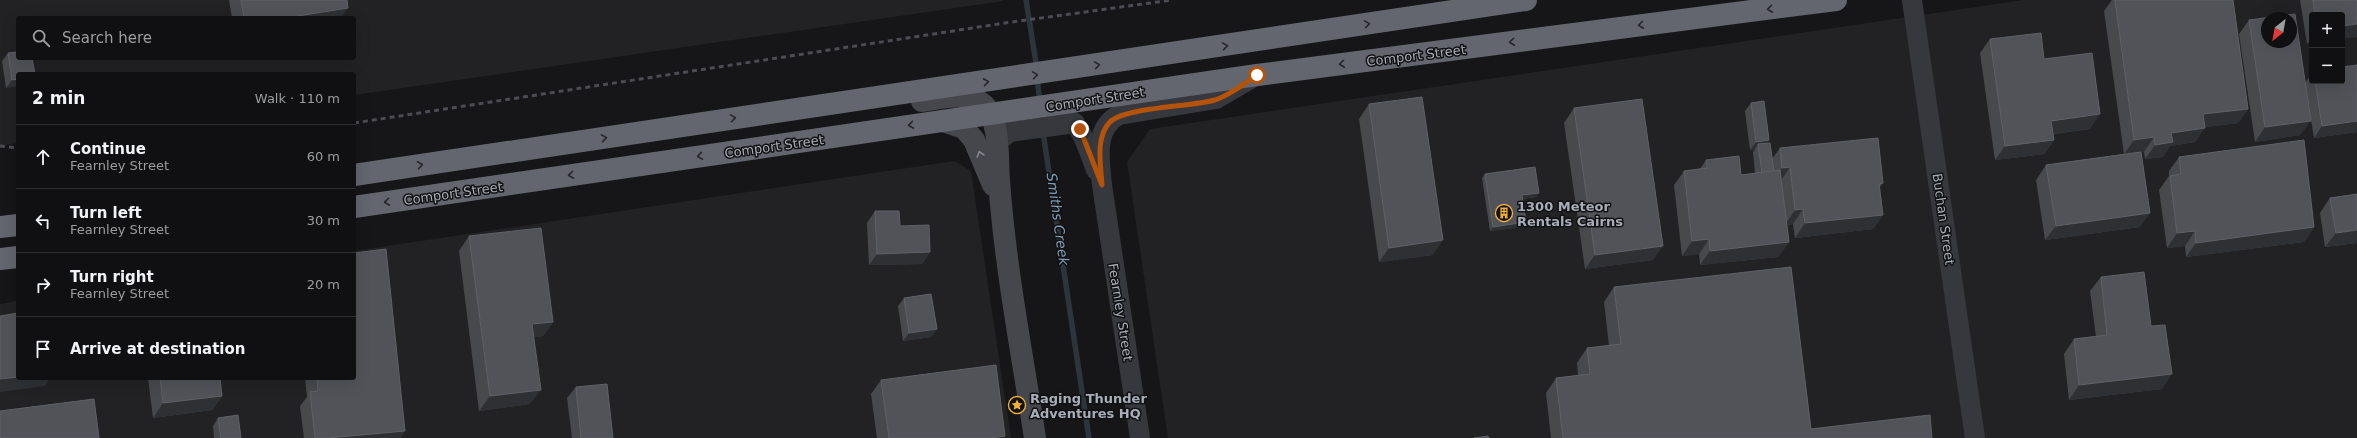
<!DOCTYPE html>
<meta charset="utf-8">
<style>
:root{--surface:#101012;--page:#19191b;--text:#f1f3f6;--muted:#9c9d9f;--line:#303032}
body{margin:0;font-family:"DejaVu Sans",sans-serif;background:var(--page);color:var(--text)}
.controls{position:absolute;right:12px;top:12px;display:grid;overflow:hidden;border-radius:4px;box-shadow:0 4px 16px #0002}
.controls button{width:36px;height:36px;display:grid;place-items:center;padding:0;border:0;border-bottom:1px solid var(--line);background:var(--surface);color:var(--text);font:20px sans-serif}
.compass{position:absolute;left:2261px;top:12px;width:36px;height:36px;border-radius:50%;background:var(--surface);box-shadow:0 4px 16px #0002;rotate:211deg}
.stop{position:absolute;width:12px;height:12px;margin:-9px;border:3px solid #b45309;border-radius:50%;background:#fff}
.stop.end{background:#b45309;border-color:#fff;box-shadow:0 1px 4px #0008}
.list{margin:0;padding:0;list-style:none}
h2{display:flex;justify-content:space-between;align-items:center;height:52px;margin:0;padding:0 16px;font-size:17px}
h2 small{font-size:13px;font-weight:400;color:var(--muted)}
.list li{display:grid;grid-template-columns:26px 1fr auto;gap:12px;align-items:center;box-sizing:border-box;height:64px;padding:0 16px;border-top:1px solid var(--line)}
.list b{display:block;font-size:15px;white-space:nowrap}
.list p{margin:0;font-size:13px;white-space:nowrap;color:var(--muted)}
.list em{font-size:13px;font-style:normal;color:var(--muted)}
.icon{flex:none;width:22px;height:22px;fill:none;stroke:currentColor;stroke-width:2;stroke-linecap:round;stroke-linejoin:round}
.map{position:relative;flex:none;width:2357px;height:438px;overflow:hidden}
.search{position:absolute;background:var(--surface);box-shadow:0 4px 16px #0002;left:16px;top:16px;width:340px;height:44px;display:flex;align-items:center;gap:10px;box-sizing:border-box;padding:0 14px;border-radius:4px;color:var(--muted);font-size:15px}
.panel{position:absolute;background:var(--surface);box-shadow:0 4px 16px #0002;left:16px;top:72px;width:340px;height:308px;border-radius:4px}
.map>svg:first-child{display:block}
.built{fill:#222225;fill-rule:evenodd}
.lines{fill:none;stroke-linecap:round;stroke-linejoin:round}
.stream{stroke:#2c353c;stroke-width:5.5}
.street{stroke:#37383d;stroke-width:20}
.secondary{stroke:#45474d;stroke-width:22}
.highway{stroke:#63666e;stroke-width:22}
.rail{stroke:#4a4c52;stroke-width:3;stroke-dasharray:5 4;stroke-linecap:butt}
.wall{fill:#47494d}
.shaded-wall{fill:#2f3033}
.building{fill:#525359;stroke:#5f6168;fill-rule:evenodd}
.oneway{stroke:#26262a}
.oneway2{stroke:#858993}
.route{stroke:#b45309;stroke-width:5}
.labels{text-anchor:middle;stroke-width:3;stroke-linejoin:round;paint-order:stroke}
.street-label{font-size:13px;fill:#a8adb8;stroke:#111113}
.poi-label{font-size:13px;font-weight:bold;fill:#a8adb8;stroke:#111113;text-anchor:start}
.water-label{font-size:14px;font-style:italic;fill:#7f9bb3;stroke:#111113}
</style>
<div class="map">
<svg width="2357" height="438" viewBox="0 0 2357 438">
<rect width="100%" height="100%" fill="#161618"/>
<g class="built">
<path d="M0,0h1003v1l-649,94v-21h-336v69l-18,3zM18,18h336v40h-336z"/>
<path d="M2023,0h334v438h-1189l-41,-276 23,-33zM2312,15h30v66h-30zM2267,18h24v24h-24z"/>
<path d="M954,161l17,10 40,267h-1011v-134l18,-3v77h336v-127z"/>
</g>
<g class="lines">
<g class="stream">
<path d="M1026,0l11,69"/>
<path d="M1037,78l3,25"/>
<path d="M1043,132l46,306"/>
</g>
<g class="street">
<path d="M1912,0l63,438"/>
<path d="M1051,106c33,21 32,29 45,64"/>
<path d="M998,141l12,-9 65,-9"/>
<path d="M1140,438l-38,-253c-2,-24 -9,-57 17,-70l97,-16 41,-24"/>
</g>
<g class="secondary">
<path d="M922,101c19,-3 46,-10 62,4 17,16 13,54 15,75 6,86 23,173 36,258"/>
<path d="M943,121l21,7 10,12 19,45"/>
</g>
<g class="highway">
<path d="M354,175l1172,-175"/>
<path d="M354,207l903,-132 579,-75"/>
<path d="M0,227l18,-2"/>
<path d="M0,259l18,-2"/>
</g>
<g class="rail">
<path d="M354,123l651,-100 167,-23"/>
<path d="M0,146l18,2"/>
</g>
</g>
<g class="wall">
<path d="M229,0h118l-6,18h-109z"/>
<path d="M2112,0h121l15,109 -10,14 -33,4 -10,15 -25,4 -7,11 -18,2 -1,-7h-3l-1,75 -95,13 -9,-60 10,-15 78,-11 -20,-143z"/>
<path d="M2300,0h57l-15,15h-30v28l-5,1z"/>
<path d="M2249,20l51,115 -45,7 -16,-108z"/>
<path d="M1990,39l54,20 46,70 -37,5 1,6 -10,14 -49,6 -15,-107z"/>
<path d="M8,53l27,21 -29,14 -4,-27z"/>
<path d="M2357,65v67l-43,6 -9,-55 7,-10v8h30z"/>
<path d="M1751,103l16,40 5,16 8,-11 103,35 -3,4 3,28 -10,14 -78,9 -2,-14 -6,1 2,17 -11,15 -78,8 -1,-11 -17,2 -8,-71 10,-14 16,-2 6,-9 35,15 14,-2 -2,-21 2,-3 -5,1 -5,-39z"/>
<path d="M1369,104l64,151 -54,7 -20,-143z"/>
<path d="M1574,108l79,152 -68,9 -21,-146z"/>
<path d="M2179,157l135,70 -10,15 -118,15 -1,-11 -18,2 -8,-58 10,-14v-5z"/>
<path d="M1485,174l54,19 -3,4 -14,2 1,28 -33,4 -8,-53z"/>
<path d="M2357,194v49l-32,4 -5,-34 10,-15z"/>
<path d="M875,211l25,15 30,26 -8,12 -53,1 -2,-42z"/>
<path d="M469,236l84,86 -10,14 -9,1 -4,67 -51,7 -20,-160z"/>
<path d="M2101,277l50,49 11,63 -93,11 -5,-46 10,-15 22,-2 -6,-46z"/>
<path d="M1614,287l197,142 121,9h-381l-5,-45 10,-15 22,-3 -1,-12 10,-15 22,-2 -5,-44z"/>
<path d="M904,298l33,31 -6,8 -28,4 -5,-35z"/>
<path d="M148,378h72l2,18 -10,14 -59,8z"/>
<path d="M305,378h49l51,53 -5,7h-96l-4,-32 7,-9z"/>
<path d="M881,380l123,58h-127l-6,-44z"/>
<path d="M576,387l37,51h-41l-5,-40z"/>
<path d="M218,418l23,20h-27l-1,-12z"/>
</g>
<g class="shaded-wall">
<path d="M348,8l-7,10h-56z"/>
<path d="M2357,24v13l-15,2v-13z"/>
<path d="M2312,37v6l-5,1z"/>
<path d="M18,79v7l-12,2 6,-8z"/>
<path d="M2248,109l-10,14 -45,6 10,-15z"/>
<path d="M2100,114l-10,15 -49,6 10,-14z"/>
<path d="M2311,121l-11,14 -45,7 10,-15z"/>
<path d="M2357,121v11l-43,6 8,-12z"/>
<path d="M2205,128l-10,14 -25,4 -7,11 -18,2 10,-14 16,-12z"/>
<path d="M2154,137l-10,15 -20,2 10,-14z"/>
<path d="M1769,140l-6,8 -5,-4 -3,5 -5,1 6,-8z"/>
<path d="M2054,140l-10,14 -49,6 10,-14z"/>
<path d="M1790,167l-10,15 -8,1 10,-15z"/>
<path d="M1539,193l-3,4 -17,2 3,-4z"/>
<path d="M1803,209l-10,15 -8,1 10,-15z"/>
<path d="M2150,213l-10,14 -95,13 11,-14z"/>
<path d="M1883,215l-10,14 -78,9 10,-15z"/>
<path d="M1526,222l-3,5 -33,4 3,-4z"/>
<path d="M2314,227l-10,15 -118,15 10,-14z"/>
<path d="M2357,230v13l-32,4 11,-14z"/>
<path d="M2195,231l-10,15 -18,2 10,-15z"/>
<path d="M1709,239l-10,15 -17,2 10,-15z"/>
<path d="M1443,240l-10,15 -54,7 10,-14z"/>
<path d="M1789,242l-11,15 -78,8 10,-14z"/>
<path d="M1663,246l-10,14 -68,9 10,-14z"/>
<path d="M930,252l-8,12 -53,1 8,-11z"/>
<path d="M553,322l-10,14 -21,3 10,-15z"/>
<path d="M937,329l-6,8 -28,4 6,-8z"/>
<path d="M2172,374l-10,15 -93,11 10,-15z"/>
<path d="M18,377v1h32l-5,8 -45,6v-13z"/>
<path d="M541,390l-11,14 -51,7 11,-15z"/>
<path d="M222,396l-10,14 -59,8 10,-15z"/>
<path d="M405,431l-5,7h-72z"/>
<path d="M1005,436l-1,2h-14z"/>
</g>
<g class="building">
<path d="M241,0h106l1,8 -63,10h-41z"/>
<path d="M2115,0h118l15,109 -45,5 2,14 -34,5 2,9 -18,3 -1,-8 -20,3z"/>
<path d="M2313,0h44v24l-15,2v-11h-27z"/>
<path d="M2295,14l16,107 -46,6 -16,-107zM2267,18h24v24h-24z"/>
<path d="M2041,33l3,26 48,-6 8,61 -49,7 3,19 -49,6 -15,-107z"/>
<path d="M18,52v6h14l3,16h-17v5l-6,1 -4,-27z"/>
<path d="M2357,65v56l-35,5 -7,-45h27v-14z"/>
<path d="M1422,97l21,143 -54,8 -20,-144z"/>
<path d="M1642,99l21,147 -68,9 -21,-147z"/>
<path d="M1764,101l5,39 -13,2 -5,-39z"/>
<path d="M1878,138l5,45 -4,1 4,31 -78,8 -2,-14 -8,1 -5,-43 -8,1 -2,-20z"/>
<path d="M2304,140l10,87 -118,16 -1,-12 -18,2 -7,-57 11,-2 -2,-17z"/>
<path d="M1770,143l4,28 -12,2 -4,-29z"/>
<path d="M2141,152l9,61 -94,13 -10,-61z"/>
<path d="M1739,156l2,19 39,-5 9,72 -79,9 -1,-12 -17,2 -8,-70 23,-3 -1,-8z"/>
<path d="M1535,167l4,26 -17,2 4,27 -33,5 -8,-53z"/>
<path d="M2357,194v36l-21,3 -6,-35z"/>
<path d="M875,211h24l1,15 29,-1 1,27 -53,2z"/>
<path d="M541,228l12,94 -21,2 9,66 -51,6 -21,-160z"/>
<path d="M386,249l19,182 -77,7h-13l-5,-46 8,-1 -1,-13h37v-125z"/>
<path d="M1791,267l20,162 119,-14 2,23h-369l-7,-60 34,-4 -3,-26 34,-4 -7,-57z"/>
<path d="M2144,272l7,54 14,-1 7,49 -93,11 -5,-46 33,-4 -6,-58z"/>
<path d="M931,294l6,35 -28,4 -5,-35z"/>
<path d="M18,313v64l-18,2v-63z"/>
<path d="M996,365l9,71 -15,2h-101l-8,-58z"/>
<path d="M160,378h60l2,18 -59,7z"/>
<path d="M607,384l6,54h-32l-5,-51z"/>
<path d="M94,399l5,39h-99v-27z"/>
<path d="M238,415l3,23h-20l-3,-20z"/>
<path d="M1488,436l1,2h-15z"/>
</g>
<defs><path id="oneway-chevron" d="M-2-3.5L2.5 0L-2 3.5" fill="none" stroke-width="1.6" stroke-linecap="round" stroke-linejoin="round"/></defs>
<g class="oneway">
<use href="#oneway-chevron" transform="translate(1770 9) rotate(173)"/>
<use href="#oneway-chevron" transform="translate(1367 24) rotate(-9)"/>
<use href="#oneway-chevron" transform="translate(1641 25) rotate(173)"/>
<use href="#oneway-chevron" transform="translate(1512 42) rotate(173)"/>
<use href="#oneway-chevron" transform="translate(1225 46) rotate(-9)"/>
<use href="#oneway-chevron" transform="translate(1342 64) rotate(173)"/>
<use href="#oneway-chevron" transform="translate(1097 65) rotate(-9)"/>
<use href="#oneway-chevron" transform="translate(1035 75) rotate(-9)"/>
<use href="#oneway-chevron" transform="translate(986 82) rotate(-8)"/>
<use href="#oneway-chevron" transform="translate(733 118) rotate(-9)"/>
<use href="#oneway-chevron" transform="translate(911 125) rotate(172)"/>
<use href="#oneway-chevron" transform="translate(604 138) rotate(-9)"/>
<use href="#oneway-chevron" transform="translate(700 156) rotate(172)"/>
<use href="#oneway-chevron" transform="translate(420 165) rotate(-8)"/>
<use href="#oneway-chevron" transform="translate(571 175) rotate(172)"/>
<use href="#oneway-chevron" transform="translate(387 202) rotate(172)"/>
</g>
<use class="oneway2" href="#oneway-chevron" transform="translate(980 154) rotate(-107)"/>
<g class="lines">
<path class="route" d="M1080,129l22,56c-1,-19 -7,-46 7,-62 13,-16 83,-16 106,-23 15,-5 29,-16 42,-25"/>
</g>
<defs>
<g id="building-ring" transform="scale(0.9)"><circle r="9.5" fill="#111113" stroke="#f2b134" stroke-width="1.5"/><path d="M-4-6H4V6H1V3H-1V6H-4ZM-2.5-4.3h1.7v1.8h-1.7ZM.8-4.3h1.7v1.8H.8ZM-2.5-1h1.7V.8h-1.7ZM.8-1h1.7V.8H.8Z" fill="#f2b134"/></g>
<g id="sight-ring" transform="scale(0.9)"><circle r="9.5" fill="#111113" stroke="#f2b134" stroke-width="1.5"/><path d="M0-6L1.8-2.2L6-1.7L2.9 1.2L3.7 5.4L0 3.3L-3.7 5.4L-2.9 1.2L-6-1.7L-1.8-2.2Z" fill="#f2b134"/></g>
</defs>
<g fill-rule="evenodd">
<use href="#building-ring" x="1504" y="213"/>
<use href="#sight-ring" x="1017" y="405"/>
</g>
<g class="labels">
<g class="street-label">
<text transform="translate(1416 55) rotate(-7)" y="5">Comport Street</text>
<text transform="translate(1095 99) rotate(-9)" y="5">Comport Street</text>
<text transform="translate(774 146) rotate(-8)" y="5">Comport Street</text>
<text transform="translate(453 193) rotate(-8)" y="5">Comport Street</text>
<text transform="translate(1944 219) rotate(82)" y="5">Buchan Street</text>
<text transform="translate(1121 312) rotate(81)" y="5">Fearnley Street</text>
</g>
<g class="poi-label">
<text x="1517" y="211">1300 Meteor<tspan x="1517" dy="15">Rentals Cairns</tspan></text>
<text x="1030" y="403">Raging Thunder<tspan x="1030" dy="15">Adventures HQ</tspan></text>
</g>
<g class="water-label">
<text transform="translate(1058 219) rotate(82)" y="5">Smiths Creek</text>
</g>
</g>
</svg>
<div class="controls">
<button>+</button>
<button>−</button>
</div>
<svg class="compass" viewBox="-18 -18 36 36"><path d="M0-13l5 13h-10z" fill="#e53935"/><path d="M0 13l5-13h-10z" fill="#9c9d9f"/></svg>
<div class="stop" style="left:1257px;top:75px"></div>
<div class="stop end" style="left:1080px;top:129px"></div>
<div class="search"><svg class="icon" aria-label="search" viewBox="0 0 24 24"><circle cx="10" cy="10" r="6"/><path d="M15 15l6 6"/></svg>Search here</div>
<section class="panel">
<h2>2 min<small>Walk · 110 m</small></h2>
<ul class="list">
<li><svg class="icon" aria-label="ahead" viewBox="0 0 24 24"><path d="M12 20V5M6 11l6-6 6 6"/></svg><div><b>Continue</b><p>Fearnley Street</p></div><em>60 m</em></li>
<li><svg class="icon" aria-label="left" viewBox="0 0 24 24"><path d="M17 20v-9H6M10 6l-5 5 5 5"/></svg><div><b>Turn left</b><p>Fearnley Street</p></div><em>30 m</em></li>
<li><svg class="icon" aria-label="right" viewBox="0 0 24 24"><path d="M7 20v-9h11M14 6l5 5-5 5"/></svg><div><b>Turn right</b><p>Fearnley Street</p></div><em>20 m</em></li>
<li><svg class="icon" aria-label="arrive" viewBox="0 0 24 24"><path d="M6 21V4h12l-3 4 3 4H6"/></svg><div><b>Arrive at destination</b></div></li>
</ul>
</section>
</div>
